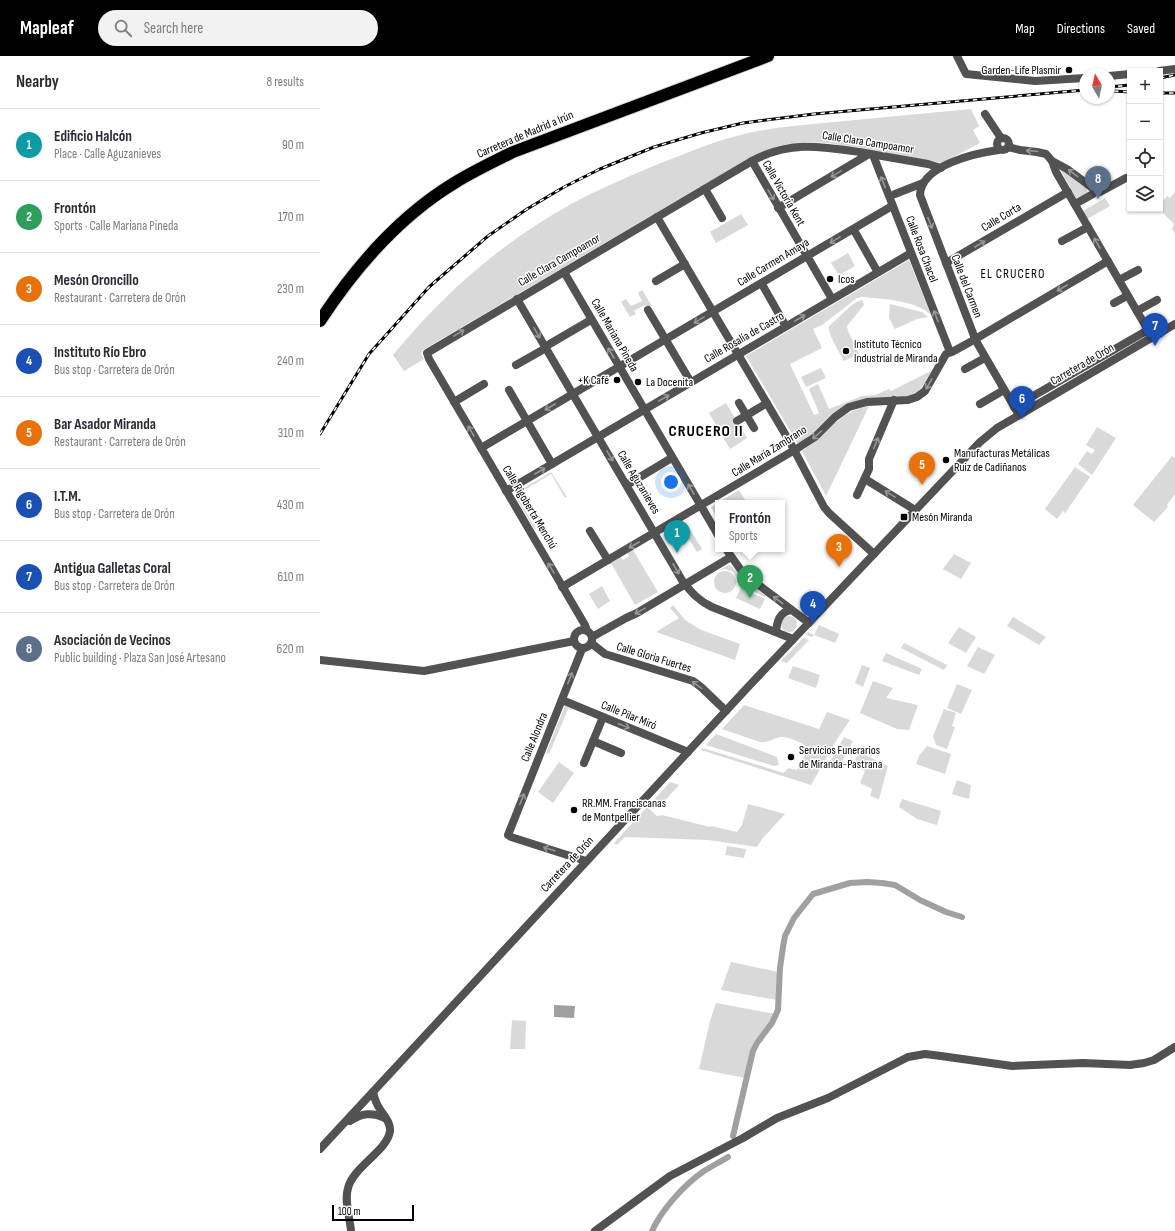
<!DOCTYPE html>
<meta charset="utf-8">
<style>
:root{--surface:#fff;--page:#f2f2f3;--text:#2b2b33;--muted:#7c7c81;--line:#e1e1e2;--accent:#000}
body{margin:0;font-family:"Sofia Sans Condensed",sans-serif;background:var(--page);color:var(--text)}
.controls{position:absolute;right:12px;top:12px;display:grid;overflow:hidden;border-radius:0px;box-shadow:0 1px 3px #0004}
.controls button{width:36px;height:36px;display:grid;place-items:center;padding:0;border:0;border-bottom:1px solid var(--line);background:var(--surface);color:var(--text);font:20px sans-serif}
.compass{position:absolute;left:759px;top:12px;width:36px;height:36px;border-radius:50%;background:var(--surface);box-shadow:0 1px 3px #0004;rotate:351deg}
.scale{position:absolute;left:12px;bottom:10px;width:82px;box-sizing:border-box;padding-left:4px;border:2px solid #000;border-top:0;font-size:11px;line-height:14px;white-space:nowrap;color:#000;-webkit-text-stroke:3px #fff;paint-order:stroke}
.you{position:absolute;left:351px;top:426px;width:14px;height:14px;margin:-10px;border:3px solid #fff;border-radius:50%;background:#1a73e8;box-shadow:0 0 0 6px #1a73e833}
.badge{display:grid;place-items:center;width:26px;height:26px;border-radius:50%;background:var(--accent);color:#fff;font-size:13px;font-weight:700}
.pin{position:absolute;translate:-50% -33px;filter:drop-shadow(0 1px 2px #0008)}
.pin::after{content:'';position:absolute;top:21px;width:14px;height:12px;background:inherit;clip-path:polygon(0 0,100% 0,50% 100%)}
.popup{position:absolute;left:395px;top:444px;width:70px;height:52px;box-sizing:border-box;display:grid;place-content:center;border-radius:0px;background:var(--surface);filter:drop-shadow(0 1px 3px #0005);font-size:13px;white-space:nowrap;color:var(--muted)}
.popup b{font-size:15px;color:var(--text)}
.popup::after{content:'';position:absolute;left:50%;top:100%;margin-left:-8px;border:8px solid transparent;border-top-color:var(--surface)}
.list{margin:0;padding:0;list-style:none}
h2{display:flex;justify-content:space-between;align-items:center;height:52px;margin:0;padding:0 16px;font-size:17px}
h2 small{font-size:13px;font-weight:400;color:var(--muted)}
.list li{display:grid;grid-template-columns:26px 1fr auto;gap:12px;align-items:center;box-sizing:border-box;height:72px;padding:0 16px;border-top:1px solid var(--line)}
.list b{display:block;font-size:15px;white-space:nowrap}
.list p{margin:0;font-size:13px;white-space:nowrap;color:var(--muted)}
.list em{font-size:13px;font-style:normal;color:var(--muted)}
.icon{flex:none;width:22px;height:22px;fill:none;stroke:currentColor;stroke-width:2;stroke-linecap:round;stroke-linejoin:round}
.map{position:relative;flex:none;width:855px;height:1175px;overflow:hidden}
header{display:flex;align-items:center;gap:24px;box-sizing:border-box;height:56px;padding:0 20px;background:var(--accent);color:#fff}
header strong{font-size:19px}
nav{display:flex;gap:22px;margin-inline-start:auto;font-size:14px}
.search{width:280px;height:36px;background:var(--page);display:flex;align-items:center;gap:10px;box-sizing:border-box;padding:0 14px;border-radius:22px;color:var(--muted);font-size:15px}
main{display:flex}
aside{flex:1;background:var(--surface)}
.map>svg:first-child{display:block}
.green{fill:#d9d9d9}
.water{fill:#a0a0a0}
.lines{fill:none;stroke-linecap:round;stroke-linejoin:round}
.canal{stroke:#a0a0a0;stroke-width:6}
.highway-casing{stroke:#dbdbdb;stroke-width:14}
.minor{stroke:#525252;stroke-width:8}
.highway{stroke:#000;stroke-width:12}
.rail-casing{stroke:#000;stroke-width:3}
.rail{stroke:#fff;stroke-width:1.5;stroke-dasharray:4.5;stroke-linecap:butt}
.oneway{stroke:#979797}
.poi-dot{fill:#000;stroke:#fff;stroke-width:1.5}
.labels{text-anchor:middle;stroke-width:3;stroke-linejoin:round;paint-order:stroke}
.poi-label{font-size:12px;fill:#000;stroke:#fff;text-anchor:start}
.street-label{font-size:12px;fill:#000;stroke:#fff}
.neighbourhood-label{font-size:13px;letter-spacing:1px;fill:#000;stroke:#fff}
.district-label{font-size:16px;font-weight:bold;letter-spacing:1px;fill:#000;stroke:#fff}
</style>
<header>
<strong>Mapleaf</strong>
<div class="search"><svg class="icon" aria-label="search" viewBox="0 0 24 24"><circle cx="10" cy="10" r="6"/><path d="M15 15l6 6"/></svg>Search here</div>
<nav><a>Map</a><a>Directions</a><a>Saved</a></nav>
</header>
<main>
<aside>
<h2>Nearby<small>8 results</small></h2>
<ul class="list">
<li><span class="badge" style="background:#0f9aa8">1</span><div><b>Edificio Halcón</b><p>Place · Calle Aguzanieves</p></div><em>90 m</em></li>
<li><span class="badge" style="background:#2e9e5b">2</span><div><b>Frontón</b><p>Sports · Calle Mariana Pineda</p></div><em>170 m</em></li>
<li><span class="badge" style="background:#e8710a">3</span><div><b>Mesón Oroncillo</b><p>Restaurant · Carretera de Orón</p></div><em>230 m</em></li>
<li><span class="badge" style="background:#1a4fb4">4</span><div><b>Instituto Río Ebro</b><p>Bus stop · Carretera de Orón</p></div><em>240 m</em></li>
<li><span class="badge" style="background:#e8710a">5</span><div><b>Bar Asador Miranda</b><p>Restaurant · Carretera de Orón</p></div><em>310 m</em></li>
<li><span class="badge" style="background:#1a4fb4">6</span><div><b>I.T.M.</b><p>Bus stop · Carretera de Orón</p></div><em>430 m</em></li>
<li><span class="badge" style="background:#1a4fb4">7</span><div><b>Antigua Galletas Coral</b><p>Bus stop · Carretera de Orón</p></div><em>610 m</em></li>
<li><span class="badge" style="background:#5c6f8a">8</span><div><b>Asociación de Vecinos</b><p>Public building · Plaza San José Artesano</p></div><em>620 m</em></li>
</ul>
</aside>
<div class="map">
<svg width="855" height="1175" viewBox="0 0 855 1175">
<rect width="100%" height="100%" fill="#fff"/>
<g class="green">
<path d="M651,53l8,17 -6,4 7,13 -38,20 -114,-20 -21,-1 -19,2 -12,3 -30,13 -323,190 -2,4 3,5 -20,12 -11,-16c51,-62 108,-112 178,-151 26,-14 54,-26 80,-37 31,-12 60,-25 93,-33 29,-7 60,-9 90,-12 46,-4 91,-9 137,-13z"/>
<path d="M740,113l27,20v4l-11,5z"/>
<path d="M855,136v41l-3,-4 2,-5 -15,-15 1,-4 7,-9 3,2z"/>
<path d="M785,142l5,8 -23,13 -4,-8z"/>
<path d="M421,158l7,11 -32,18 -6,-11z"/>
<path d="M528,197l7,13 -16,9 -8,-12z"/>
<path d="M589,204l22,55c-15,-15 -48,-16 -69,-18l-5,1 -35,27 -9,4 9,19 -32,16 24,51 5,-2 -10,-24 9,-5 11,25 33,-13 13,-1 14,-6 2,2 40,-20c-5,11 -10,20 -21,25l-49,4 -63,44 -52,-88z"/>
<path d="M322,234l10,16h-6l-1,-1 -11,6 2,3 -6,3 -9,-15 5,-3 5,7 11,-5 -4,-8z"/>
<path d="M541,244l2,1 1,4 -17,21 1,5 11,23 -15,7c-4,-8 -17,-28 -15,-35l24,-22z"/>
<path d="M570,248l32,8 6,5 -11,2 -22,10 -6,-11z"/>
<path d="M501,312l5,10 -20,9 -5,-10z"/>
<path d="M406,347l21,35 -17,11 -21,-36z"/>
<path d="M549,350l-43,90 -24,-45c25,-16 35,-39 67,-45z"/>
<path d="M777,371l19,11 -24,37 -14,-11 9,-13 5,3 3,-4 -9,-5z"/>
<path d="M852,400l3,2v36l-8,11 1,2 -14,15 -21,-17z"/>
<path d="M755,411l15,10 -25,36 -2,-2 -6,8 -12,-10z"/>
<path d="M231,416l16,25 -2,1 -14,-24 -35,21 20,34 -1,1 -21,-36z"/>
<path d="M419,434l8,13h-29v16l-7,-12z"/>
<path d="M366,467l16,26 -5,3 -16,-26z"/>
<path d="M313,494l25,42 -23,13 -24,-42 10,-6 2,3 6,-4 -2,-3z"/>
<path d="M634,498l17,9 -10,16 -18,-10z"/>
<path d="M409,509l3,1 9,11 25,19 -1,1 -25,-12 -7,-13 -8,-3 -7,2z"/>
<circle cx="405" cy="526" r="11"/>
<path d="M282,530l8,15 -12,8 -9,-15z"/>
<path d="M421,532l24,11 -5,10 -24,-11z"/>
<path d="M353,549l12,15 16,10 39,14 -5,16 -79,-28 23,-14 -9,-10z"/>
<circle cx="469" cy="568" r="8"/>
<path d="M693,561l33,20 -7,8 -32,-19z"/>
<path d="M499,569l20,9 -4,9 -21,-8 -2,2 -6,-2 2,-3 6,3z"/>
<path d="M639,571l17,10 -10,16 -18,-10z"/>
<path d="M483,582l6,2 -22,23 -6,-2z"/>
<path d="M584,587l43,22 -3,5 -43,-22z"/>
<path d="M658,591l17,8 -11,19 -17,-8z"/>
<path d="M566,597l36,16 -3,6 -37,-14z"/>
<path d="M542,609l8,3 -7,19 -8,-4z"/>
<path d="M473,610l27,9 -4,13 -28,-10z"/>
<path d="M553,625l20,7 -7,10 32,7 -9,25 -12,-1 -37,-16z"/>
<path d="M637,628l15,6 -11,24 -14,-6z"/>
<path d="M424,649l75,24 8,-17 23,8 -11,16 -28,49 -110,-35 2,-2 81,25 4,-5 9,2 12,-23c-9,-4 -18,-10 -28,-10 -8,1 -12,6 -21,5l-38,-13z"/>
<path d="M245,650l11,5 -8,-2 -19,45 -3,-1z"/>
<path d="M624,653l12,4 -4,13 3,1 -8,22 -11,-4 -3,-9z"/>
<path d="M396,678l61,23 2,8 -5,1 -68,-21z"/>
<path d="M524,681l9,4 -15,28 -9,-5z"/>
<path d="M607,690l24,8 -6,20 -29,-10 3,-8z"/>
<path d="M539,696l29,14 -9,33 -9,-3 2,-7 -12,-6 5,-12 -12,-6z"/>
<path d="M239,706l15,11 -21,30 -15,-11z"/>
<path d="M637,724l14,5 -2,14 -17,-5z"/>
<path d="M350,726l9,3 -19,21 -6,-6z"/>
<path d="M582,743l39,12 -4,14 -20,-6 -18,-12z"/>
<path d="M428,748l37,10 -23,25 -5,8 -49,-7 -83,-3 -8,8 -3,-2 33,-36 10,9 5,-1 48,12 1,-1 26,6 5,-7z"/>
<path d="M407,790l19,3 -2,9 -19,-3z"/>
<path d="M411,906l47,10 -1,28 -56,-10z"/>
<path d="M396,947l59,11 -20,32 -10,32 -46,-9 11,-48z"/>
<path d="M192,964l14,1 -1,28h-15z"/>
</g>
<path class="water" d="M234,949l21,1 -1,12 -20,-1z"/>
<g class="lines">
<g class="canal">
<path d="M413,1080l20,-85 4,-8 15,-20 6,-13 2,-42 3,-21 2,-11 9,-18 19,-24 37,-11 17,-1 15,1 13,2 25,15 26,12 16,5"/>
<path d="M332,1175c10,-22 33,-47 52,-60 8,-5 16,-9 24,-14"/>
</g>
<g class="highway-casing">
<path id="highway" d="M0,265c36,-55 79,-105 136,-139 18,-11 37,-20 57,-30l255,-96"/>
</g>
<g class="minor">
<path d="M637,0l9,18 69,7 50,-3"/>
<path d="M839,15l16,-2"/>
<path d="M789,20l21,-2"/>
<path d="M665,58l16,24"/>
<circle cx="683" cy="88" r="6"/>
<path d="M688,91l12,3 17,2 9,2 6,7 15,8 27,20 1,3 -2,2 -18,10"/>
<path d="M679,94c-23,3 -78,15 -79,45l56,146 43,74"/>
<path d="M553,99l77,197"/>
<path d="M432,105l80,138"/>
<path d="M732,105l4,11 96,165"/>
<path d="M385,133l17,29"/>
<path d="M775,136h5l26,-14"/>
<path d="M575,138l28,-11"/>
<path d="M458,152l91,-54"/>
<path d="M337,161l134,227 33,63 5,6 45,41"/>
<path d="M535,176l21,37"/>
<path d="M742,185l26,-14"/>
<path d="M626,207l122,-71"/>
<path d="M244,216l154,263"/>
<path d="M799,224l19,-10"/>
<path d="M336,225l29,-17"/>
<path d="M443,230l21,37"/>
<path d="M197,243l166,283c9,11 16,19 29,25l81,32"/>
<path d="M794,247l11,-6"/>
<path d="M328,254l41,69"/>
<path d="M817,255l20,-11"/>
<path d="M228,289l41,-24"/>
<path d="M196,309l30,-17"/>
<path d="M645,313l18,-10"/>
<path d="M189,334l43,74"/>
<path d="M134,346l30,-18"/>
<path d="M419,347l15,25"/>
<path d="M660,348l24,-14"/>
<path d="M694,351l134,-77"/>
<path d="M417,365l30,-18"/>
<path d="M161,392l411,-242"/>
<path d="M545,423l50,31"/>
<path d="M310,427l40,-24"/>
<path d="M186,435l405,-238"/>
<path d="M537,439l12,-26v-10l25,-59"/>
<path d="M270,475l18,29"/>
<path d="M406,493l17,24 66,50"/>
<path d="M242,531l236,-139 17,-11 20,-20 14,-10 18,-5 41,-2 9,-3 8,-6 21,-37 6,-2 20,-11 136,-80"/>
<circle cx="263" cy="583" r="9"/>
<path d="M267,575l-2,-6 -156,-266 -2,-6 325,-192c37,-20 67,-15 107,-9 23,4 46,8 69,12l13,4"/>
<path d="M456,576c1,-10 3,-20 15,-22"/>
<path d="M272,581l34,-19 11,-5 94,-56"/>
<path d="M271,587l14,11 88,27 8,6 25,24"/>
<path d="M262,593l-74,186 3,2 75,24"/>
<path d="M0,604l104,11 150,-30"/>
<path d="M242,644l126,52"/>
<path d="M273,685l28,12"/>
<path d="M264,707l19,-46"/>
<path d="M30,1065c12,-8 22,-9 35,-3"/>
<path d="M0,1093l428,-462 232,-245 17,-14 19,-11 159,-93"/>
<path d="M31,1175c-1,-13 -7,-30 -3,-43 5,-21 40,-38 42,-57 1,-10 -9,-18 -13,-27 -2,-4 -3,-8 -4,-12"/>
<path d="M275,1175l75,-55 73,-38 34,-20 51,-20 80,-41 17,-3 16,2 71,10 71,-3 47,2 14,-2 10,-3 21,-13"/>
</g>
<use href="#highway" class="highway"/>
<g class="rail-casing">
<g id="rail">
<path d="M840,22l15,-3"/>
<path d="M789,31l21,-2"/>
<path d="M794,35l16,1"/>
<path d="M840,37h15"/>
<path d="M0,378l49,-80 60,-67 59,-51 39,-27 37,-22 36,-18 54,-22 47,-14 42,-10 71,-9 271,-24"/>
</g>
</g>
<use href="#rail" class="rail"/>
</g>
<defs><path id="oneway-shaft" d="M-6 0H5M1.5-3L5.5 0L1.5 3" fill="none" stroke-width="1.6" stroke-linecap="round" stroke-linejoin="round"/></defs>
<g class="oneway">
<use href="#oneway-shaft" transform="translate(712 95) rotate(-175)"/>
<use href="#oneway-shaft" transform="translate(753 117) rotate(-143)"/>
<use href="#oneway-shaft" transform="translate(516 118) rotate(149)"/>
<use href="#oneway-shaft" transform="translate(563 126) rotate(-111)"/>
<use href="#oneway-shaft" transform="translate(451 139) rotate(60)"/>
<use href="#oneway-shaft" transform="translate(610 167) rotate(69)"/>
<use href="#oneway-shaft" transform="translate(515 184) rotate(149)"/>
<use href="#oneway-shaft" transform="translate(777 187) rotate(-120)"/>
<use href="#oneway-shaft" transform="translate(660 188) rotate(-30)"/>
<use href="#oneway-shaft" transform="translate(742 232) rotate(150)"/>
<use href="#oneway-shaft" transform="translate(616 260) rotate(-111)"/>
<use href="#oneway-shaft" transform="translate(480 262) rotate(-30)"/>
<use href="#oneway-shaft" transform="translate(379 264) rotate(149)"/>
<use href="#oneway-shaft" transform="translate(139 277) rotate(-31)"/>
<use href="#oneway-shaft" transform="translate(217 277) rotate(60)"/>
<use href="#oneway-shaft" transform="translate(291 297) rotate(-120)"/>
<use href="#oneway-shaft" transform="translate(609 328) rotate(119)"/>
<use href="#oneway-shaft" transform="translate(344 342) rotate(-30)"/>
<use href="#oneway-shaft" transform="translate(230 351) rotate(150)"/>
<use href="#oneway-shaft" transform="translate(151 375) rotate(-120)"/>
<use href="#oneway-shaft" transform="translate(497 379) rotate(138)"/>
<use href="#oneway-shaft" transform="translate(556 387) rotate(-68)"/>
<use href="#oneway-shaft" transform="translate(290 400) rotate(59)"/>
<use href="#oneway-shaft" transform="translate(220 415) rotate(-30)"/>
<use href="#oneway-shaft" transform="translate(371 433) rotate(-120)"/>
<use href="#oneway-shaft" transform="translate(570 438) rotate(-149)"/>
<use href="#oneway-shaft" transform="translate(314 489) rotate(150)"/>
<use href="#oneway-shaft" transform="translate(231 512) rotate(-120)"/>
<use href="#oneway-shaft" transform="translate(356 513) rotate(60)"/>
<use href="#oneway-shaft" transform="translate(458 544) rotate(-143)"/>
<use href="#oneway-shaft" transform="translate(320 555) rotate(151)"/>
<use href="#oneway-shaft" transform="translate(250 622) rotate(-68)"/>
<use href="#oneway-shaft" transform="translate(377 629) rotate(-144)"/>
<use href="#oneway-shaft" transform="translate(304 670) rotate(22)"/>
<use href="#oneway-shaft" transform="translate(202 743) rotate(-68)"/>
<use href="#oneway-shaft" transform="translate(229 793) rotate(-163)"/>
</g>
<g class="poi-dot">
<circle cx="749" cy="14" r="4"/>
<circle cx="510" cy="223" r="4"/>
<circle cx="526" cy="295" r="4"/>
<circle cx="297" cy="324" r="4"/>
<circle cx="318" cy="326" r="4"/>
<circle cx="626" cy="404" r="4"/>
<rect x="580" y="457" width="8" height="8" rx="2"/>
<circle cx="471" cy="701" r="4"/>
<circle cx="254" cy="754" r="4"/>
</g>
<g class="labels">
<g class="poi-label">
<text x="741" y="18" text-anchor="end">Garden-Life Plasmir</text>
<text x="518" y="227">Icos</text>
<text x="534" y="292">Instituto Técnico<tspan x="534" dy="14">Industrial de Miranda</tspan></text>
<text x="289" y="328" text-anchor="end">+K Café</text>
<text x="326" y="330">La Docenita</text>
<text x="634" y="401">Manufacturas Metálicas<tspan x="634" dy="14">Ruiz de Cadiñanos</tspan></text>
<text x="592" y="465">Mesón Miranda</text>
<text x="479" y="698">Servicios Funerarios<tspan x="479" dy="14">de Miranda-Pastrana</tspan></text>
<text x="262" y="751">RR.MM. Franciscanas<tspan x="262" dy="14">de Montpellier</tspan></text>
</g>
<g class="street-label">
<text transform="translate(205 78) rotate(-23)" y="4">Carretera de Madrid a Irún</text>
<text transform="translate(548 86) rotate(9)" y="4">Calle Clara Campoamor</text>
<text transform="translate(464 137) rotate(60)" y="4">Calle Victoria Kent</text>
<text transform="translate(681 161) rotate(-31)" y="4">Calle Corta</text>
<text transform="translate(602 193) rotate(69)" y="4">Calle Rosa Chacel</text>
<text transform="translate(239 204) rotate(-30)" y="4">Calle Clara Campoamor</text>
<text transform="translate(453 206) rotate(-31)" y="4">Calle Carmen Amaya</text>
<text transform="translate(647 230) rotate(69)" y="4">Calle del Carmen</text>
<text transform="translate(295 279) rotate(60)" y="4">Calle Mariana Pineda</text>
<text transform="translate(424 281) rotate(-30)" y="4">Calle Rosalía de Castro</text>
<text transform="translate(762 308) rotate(-30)" y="4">Carretera de Orón</text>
<text transform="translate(449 395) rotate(-32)" y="4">Calle María Zambrano</text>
<text transform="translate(319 426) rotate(59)" y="4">Calle Aguzanieves</text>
<text transform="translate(210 451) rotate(59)" y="4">Calle Rigoberta Menchú</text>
<text transform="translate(334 601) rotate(17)" y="4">Calle Gloria Fuertes</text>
<text transform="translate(309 659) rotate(22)" y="4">Calle Pilar Miró</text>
<text transform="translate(214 681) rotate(-68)" y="4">Calle Alondra</text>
<text transform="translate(247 808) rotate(-47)" y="4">Carretera de Orón</text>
</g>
<g class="neighbourhood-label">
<text x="693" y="222">EL CRUCERO</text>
</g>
<g class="district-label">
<text x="386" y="380">CRUCERO II</text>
</g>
</g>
</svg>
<div class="controls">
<button>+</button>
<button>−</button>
<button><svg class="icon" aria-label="locate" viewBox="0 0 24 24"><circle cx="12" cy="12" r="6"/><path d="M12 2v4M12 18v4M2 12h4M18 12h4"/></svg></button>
<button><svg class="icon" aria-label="layers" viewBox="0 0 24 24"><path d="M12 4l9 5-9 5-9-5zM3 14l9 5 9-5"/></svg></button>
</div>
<svg class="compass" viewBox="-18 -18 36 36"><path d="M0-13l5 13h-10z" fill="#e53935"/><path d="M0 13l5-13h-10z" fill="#7c7c81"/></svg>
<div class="scale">100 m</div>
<div class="you"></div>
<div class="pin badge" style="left:357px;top:497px;background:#0f9aa8">1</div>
<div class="pin badge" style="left:430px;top:542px;background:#2e9e5b">2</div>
<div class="popup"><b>Frontón</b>Sports</div>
<div class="pin badge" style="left:519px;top:511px;background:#e8710a">3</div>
<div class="pin badge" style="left:493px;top:568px;background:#1a4fb4">4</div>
<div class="pin badge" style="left:602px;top:429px;background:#e8710a">5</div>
<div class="pin badge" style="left:702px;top:363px;background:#1a4fb4">6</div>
<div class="pin badge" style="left:835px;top:290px;background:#1a4fb4">7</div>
<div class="pin badge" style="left:778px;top:143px;background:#5c6f8a">8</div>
</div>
</main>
